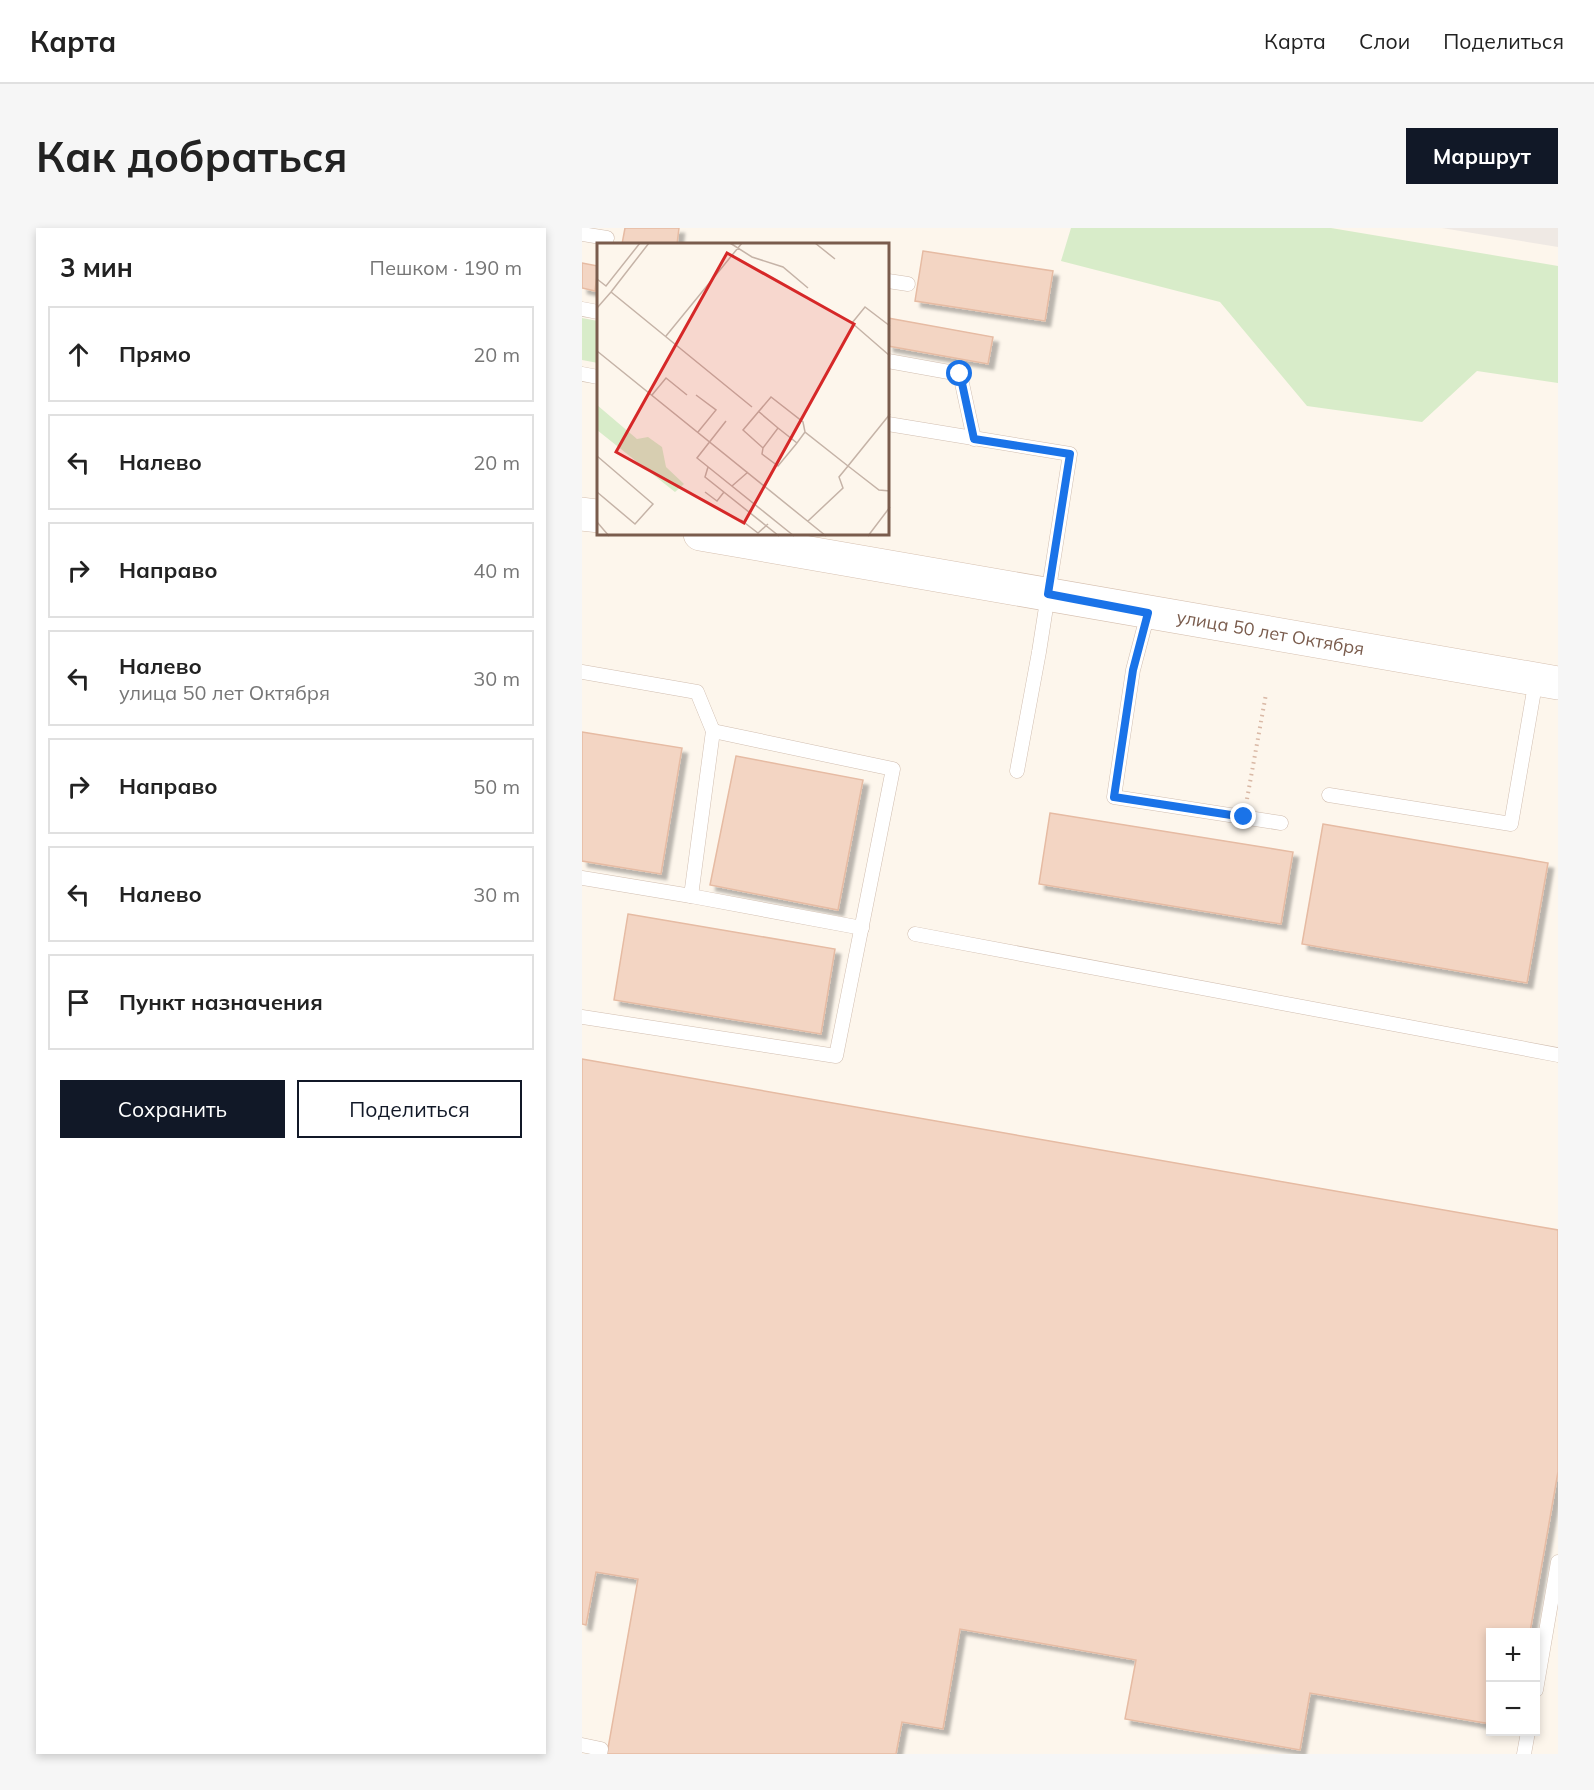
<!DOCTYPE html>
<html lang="ru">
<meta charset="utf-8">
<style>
:root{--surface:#fff;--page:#f6f6f6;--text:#222;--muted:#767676;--line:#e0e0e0;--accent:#111827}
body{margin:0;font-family:Mulish,sans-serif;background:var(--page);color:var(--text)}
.controls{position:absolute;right:18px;bottom:18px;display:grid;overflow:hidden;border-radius:0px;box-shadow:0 3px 9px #0003}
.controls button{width:54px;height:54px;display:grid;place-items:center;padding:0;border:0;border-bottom:2px solid var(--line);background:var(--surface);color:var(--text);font:30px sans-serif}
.stop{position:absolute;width:18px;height:18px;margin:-14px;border:4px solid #1a73e8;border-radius:50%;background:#fff}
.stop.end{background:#1a73e8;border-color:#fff;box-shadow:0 2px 6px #0008}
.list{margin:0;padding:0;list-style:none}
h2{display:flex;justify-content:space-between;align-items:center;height:78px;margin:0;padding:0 24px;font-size:26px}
h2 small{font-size:20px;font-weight:400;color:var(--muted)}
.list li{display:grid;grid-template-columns:39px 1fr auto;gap:18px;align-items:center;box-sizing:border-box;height:96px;margin:0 12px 12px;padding:0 12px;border:2px solid var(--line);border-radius:0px}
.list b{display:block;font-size:22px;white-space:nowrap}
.list p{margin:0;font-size:20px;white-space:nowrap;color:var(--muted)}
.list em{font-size:20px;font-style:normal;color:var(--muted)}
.actions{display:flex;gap:12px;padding:18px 24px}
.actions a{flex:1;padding:14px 0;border:2px solid var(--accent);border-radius:0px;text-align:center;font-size:21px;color:var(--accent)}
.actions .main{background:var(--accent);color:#fff}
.icon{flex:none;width:33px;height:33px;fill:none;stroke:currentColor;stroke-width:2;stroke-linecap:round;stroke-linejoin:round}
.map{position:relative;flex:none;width:976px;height:1526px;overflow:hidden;border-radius:0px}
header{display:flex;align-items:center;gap:36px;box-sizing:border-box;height:84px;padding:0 30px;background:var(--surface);border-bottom:2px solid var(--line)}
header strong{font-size:28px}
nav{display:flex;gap:33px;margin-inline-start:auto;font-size:21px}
.intro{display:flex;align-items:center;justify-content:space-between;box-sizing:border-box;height:144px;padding:0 36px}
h1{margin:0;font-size:42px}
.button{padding:15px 27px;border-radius:0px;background:var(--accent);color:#fff;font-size:21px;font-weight:700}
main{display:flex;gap:36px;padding:0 36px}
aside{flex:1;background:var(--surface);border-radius:0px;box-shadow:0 3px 9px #0003}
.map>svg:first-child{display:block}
.industrial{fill:#efe9e4}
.grass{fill:#d8ecc9}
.building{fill:#f3d5c3;stroke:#e6bba3;stroke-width:1.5;filter:url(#shadow)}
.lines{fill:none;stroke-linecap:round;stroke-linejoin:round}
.lane-casing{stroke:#d1beb0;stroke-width:15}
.secondary-casing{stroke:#d6c0b0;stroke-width:34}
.path{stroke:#d9b8a5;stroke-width:4;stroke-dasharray:1.5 4.5;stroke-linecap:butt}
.lane{stroke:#fff;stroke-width:14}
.secondary{stroke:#fff;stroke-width:33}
.route{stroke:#1a73e8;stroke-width:8}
.labels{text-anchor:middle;stroke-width:4.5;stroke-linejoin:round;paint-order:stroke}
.street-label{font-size:18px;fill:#7a5c4d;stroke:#fffaf3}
.inset-road{fill:none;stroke:#c5b3a7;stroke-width:1.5}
.view{fill:#d62828;fill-opacity:0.15;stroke:#d62828;stroke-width:3}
.inset-edge{fill:none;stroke:#7a5c4d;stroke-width:3}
</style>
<header>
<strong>Карта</strong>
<nav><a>Карта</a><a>Слои</a><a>Поделиться</a></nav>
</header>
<div class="intro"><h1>Как добраться</h1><a class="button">Маршрут</a></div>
<main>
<aside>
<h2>3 мин<small>Пешком · 190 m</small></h2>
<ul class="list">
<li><svg class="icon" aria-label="ahead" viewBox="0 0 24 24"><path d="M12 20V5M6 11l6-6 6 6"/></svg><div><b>Прямо</b></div><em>20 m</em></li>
<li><svg class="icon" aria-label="left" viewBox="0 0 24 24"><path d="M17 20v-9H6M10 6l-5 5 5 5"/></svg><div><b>Налево</b></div><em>20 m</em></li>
<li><svg class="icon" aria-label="right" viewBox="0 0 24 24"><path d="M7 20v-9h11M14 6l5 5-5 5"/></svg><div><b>Направо</b></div><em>40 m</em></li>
<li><svg class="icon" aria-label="left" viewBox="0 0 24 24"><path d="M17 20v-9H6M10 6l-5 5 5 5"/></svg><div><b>Налево</b><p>улица 50 лет Октября</p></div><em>30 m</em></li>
<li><svg class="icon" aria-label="right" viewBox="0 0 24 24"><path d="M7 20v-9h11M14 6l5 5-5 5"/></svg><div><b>Направо</b></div><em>50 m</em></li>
<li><svg class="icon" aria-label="left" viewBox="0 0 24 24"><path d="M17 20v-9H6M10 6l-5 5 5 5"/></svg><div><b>Налево</b></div><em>30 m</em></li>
<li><svg class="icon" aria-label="arrive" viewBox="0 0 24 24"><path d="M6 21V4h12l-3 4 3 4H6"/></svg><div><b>Пункт назначения</b></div></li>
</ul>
<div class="actions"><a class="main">Сохранить</a><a>Поделиться</a></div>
</aside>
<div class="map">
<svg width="976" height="1526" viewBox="0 0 976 1526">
<defs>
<filter id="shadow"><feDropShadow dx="5.5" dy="5.5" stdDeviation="1.5" flood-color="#0004"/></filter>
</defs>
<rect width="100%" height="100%" fill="#fdf6ec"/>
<path class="industrial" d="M860,0h116v19z"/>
<g class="grass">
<path d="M489,0h260l227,38v117l-81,-12 -55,51 -115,-16 -87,-104 -159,-41z"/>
<path d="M0,90l16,3v42l-16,-3z"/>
</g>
<g class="building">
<path d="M43,0h54l-2,16h-55z"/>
<path d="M341,23l130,20 -8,50 -130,-20z"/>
<path d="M0,35l16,3 -3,25 -13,-3z"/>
<path d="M306,90l105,19 -5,27 -100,-18z"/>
<path d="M0,504l100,16 -21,126 -79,-13z"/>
<path d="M154,528l127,24 -25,130 -128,-25z"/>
<path d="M468,585l243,39 -12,72 -242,-40z"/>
<path d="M741,596l225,39 -21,120 -225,-39z"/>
<path d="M46,686l207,35 -14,85 -207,-34z"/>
<path d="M0,831l976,171v242l-28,160h-39v92l-181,-31 -10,57 -175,-31 11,-59 -176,-31 -17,100 -41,-7 -6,32h-289l31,-175 -42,-7 -10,53 -4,-1z"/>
</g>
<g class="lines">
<g class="lane-casing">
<g id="lane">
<path d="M0,6l25,4"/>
<path d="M306,53l20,3"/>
<path d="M0,81l16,3"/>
<path d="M306,133l72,13 14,65"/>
<path d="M0,146l16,3"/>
<path d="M306,196l182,30 -31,198 -22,119"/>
<path d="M566,385l-15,57 -19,127 167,26"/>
<path d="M0,444l115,20 16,39"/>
<path d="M747,567l182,29 25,-145"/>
<path d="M0,650l109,18 22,-165 180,38 -57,287 -254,-39"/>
<path d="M109,668l171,32"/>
<path d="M333,706l643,121"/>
<path d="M954,1462l22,-128"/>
<path d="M0,1517l19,4 -1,5"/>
<path d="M942,1526l4,-22"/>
</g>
</g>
<g class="secondary-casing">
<g id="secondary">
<path d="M0,286l16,2"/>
<path id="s1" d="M118,306l858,149"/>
</g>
</g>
<path class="path" d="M665,571l19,-105"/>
<use href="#lane" class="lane"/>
<use href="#secondary" class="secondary"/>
</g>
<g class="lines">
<path class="route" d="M378,146l14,65 96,15 -22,140 100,19 -15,57 -19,127 130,20"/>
</g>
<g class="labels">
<g class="street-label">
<text dy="6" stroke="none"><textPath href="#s1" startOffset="579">улица 50 лет Октября</textPath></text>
</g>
</g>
<g transform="translate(15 15)">
<rect width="292" height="292" fill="#fdf6ec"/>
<path d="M0,162l40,34 11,-2 14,10 4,20 18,17 -9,8 -78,-62z" fill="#d8ecc9"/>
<path class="inset-road" d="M133,0l22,14 31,10 25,21M218,0l20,16M0,36l9,7 34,-43M14,49l38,-49M0,65l14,-16 141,115M293,83l-25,-19 -13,16 38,33M69,93l76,-93M0,108l229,185M55,152l14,-17 21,17M99,152l20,15 -18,22M161,168l20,17M293,171l-42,52 31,24 11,1M129,178l-29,37 97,78M208,189l-8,11 -19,-15 -15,20 -20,-18 28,-33 32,25 2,10 43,34 -9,11 4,11 -35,33M166,205l-1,6 16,12 19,-23M0,213l56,48 -18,20 -38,-32M111,224l-3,10 74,59M135,243l16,-14M108,249l12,9 7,-9M144,277l17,13 10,-9M0,279l12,14M271,293l22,-29"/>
<path class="view" d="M130,10l127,71 -110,199 -128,-71z"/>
<rect width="292" height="292" class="inset-edge"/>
</g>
</svg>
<div class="controls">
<button>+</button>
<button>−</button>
</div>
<div class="stop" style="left:378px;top:146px"></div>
<div class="stop end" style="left:662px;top:589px"></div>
</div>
</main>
